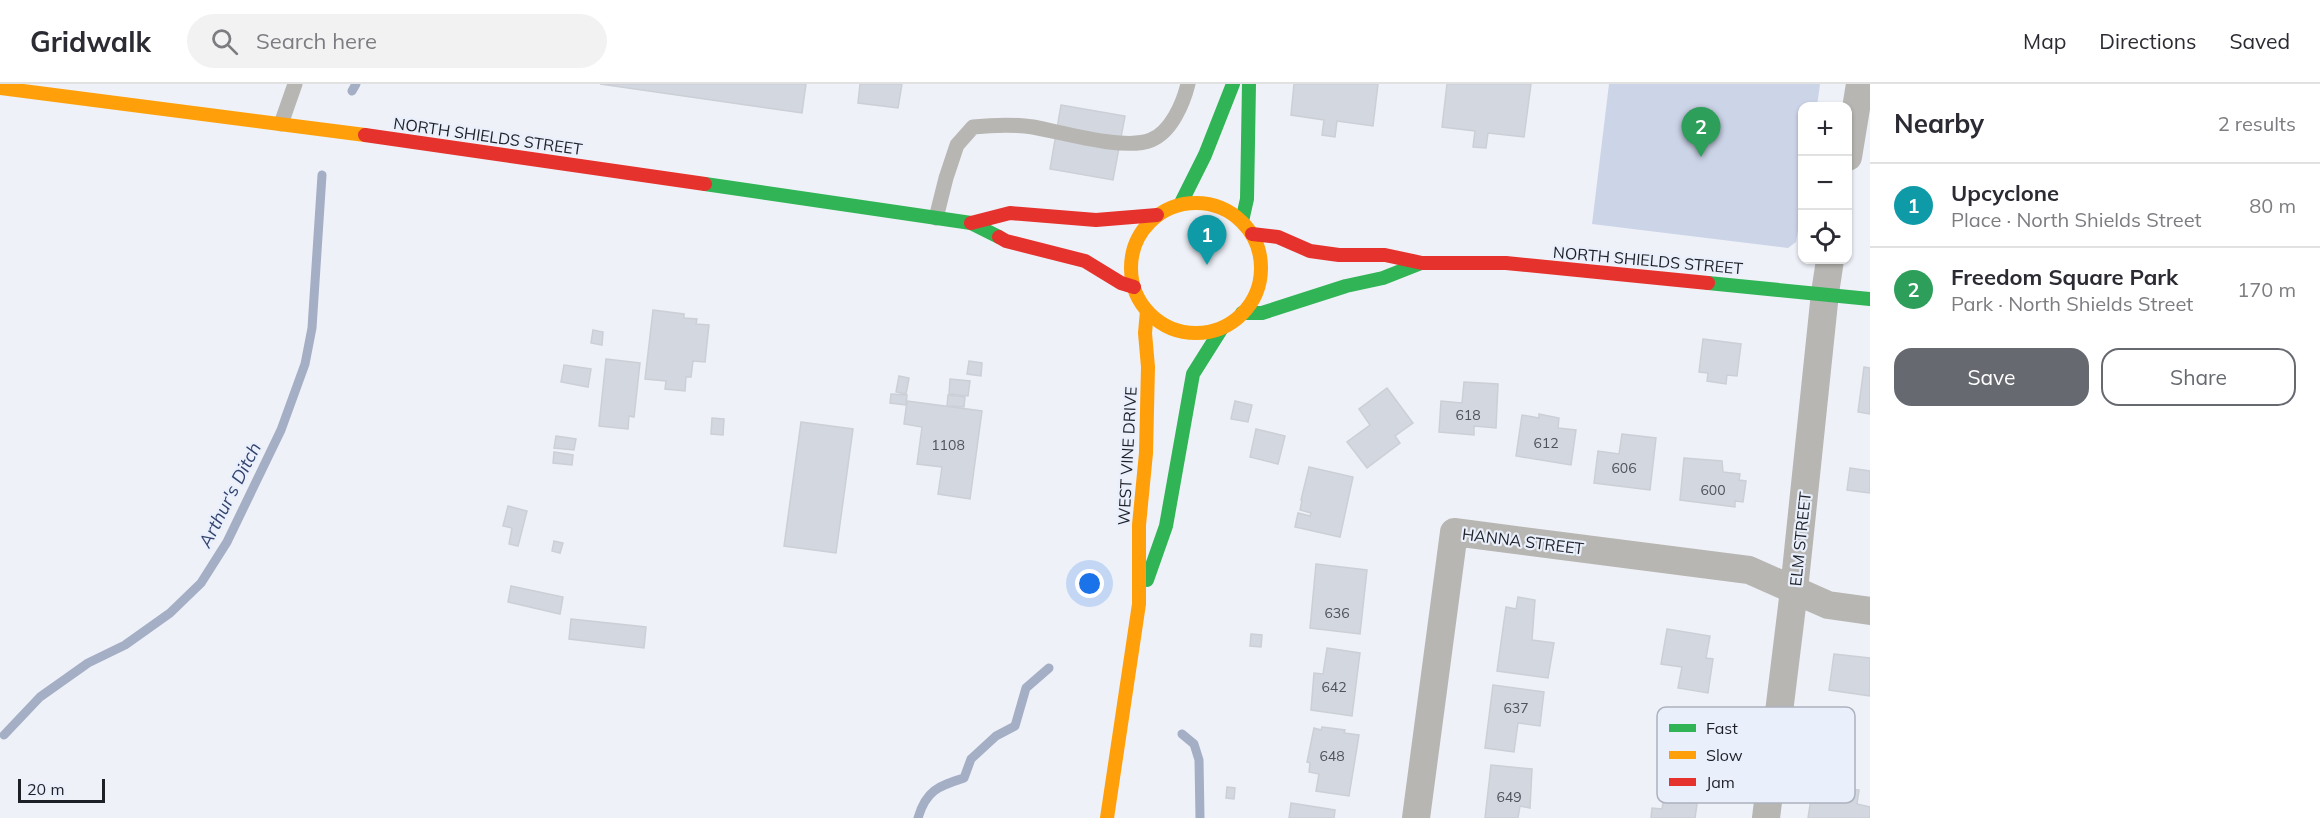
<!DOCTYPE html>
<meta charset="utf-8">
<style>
:root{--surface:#fff;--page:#f2f2f3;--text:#2b2b33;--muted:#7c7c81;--line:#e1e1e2;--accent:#666970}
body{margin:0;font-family:Mulish,sans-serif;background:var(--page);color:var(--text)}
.controls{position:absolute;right:18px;top:18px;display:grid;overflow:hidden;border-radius:12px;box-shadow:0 2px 4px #0004}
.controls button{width:54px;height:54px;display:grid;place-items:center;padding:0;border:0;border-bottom:2px solid var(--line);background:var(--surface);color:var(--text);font:30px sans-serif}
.scale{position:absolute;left:18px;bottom:15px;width:87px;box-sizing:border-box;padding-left:6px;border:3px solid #1d2027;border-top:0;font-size:16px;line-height:21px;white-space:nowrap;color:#1d2027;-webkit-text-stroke:4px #eaeffc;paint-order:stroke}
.you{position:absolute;left:1090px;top:500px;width:21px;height:21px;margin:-15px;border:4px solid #fff;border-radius:50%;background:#1a73e8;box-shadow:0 0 0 9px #1a73e833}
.badge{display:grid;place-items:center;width:39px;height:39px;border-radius:50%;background:var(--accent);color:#fff;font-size:20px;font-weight:700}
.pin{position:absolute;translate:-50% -50px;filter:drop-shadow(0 2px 3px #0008)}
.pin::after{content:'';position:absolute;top:32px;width:21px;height:18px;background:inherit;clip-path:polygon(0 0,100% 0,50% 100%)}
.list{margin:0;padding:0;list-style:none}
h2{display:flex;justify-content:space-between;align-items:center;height:78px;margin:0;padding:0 24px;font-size:26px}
h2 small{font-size:20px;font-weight:400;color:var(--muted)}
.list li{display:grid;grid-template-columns:39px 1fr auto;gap:18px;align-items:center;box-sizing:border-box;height:84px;padding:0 24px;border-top:2px solid var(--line)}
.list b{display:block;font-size:22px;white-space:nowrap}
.list p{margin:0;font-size:20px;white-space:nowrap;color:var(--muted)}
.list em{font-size:20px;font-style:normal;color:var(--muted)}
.actions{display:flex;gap:12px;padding:18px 24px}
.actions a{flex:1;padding:14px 0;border:2px solid var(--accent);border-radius:18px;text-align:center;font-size:21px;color:var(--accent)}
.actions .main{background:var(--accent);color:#fff}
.icon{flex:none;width:33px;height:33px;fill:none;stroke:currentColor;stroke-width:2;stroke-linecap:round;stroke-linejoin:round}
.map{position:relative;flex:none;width:1870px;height:734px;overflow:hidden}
header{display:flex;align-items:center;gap:36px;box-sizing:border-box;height:84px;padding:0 30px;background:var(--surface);border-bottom:2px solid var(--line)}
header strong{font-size:28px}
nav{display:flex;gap:33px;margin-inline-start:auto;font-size:21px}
.search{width:420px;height:54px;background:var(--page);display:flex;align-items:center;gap:15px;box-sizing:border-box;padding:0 21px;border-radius:33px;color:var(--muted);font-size:22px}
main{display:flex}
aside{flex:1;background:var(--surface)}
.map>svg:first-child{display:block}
.green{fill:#ccd4e8}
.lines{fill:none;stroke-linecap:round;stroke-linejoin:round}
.stream{stroke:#a4aec4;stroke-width:9}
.building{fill:#d2d7e0;stroke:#cccfd6;stroke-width:1.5}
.lane{stroke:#b7b6b2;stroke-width:15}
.street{stroke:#b7b6b2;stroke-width:28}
.fast{stroke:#30b455;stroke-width:14}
.slow{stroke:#ff9f0a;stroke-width:14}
.jam{stroke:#e5322d;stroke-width:14}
.labels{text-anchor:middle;stroke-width:4.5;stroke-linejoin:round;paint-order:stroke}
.number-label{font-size:14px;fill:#4e5259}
.street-label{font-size:16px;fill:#1d2027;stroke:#eaeffc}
.water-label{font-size:18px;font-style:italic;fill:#32436d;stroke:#eaeffc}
.key{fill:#eaeffc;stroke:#acb1bc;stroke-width:1.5}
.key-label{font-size:16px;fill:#1d2027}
</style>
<header>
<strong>Gridwalk</strong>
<div class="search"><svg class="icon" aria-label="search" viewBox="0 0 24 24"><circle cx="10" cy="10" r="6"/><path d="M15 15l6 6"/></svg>Search here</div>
<nav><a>Map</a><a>Directions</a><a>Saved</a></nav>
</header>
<main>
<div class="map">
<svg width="1870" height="734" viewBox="0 0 1870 734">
<rect width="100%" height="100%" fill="#eef1f8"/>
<path class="green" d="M1609,0h211l-3,22h-15v101l-6,35 -8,6 -196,-24z"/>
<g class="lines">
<g class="stream">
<path d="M352,7l4,-7"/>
<path d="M1182,650l12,10 5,16 1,58"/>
<path d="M4,651l36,-38 48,-34 37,-18 45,-32 31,-30 26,-41 54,-112 24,-66 7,-36 10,-153"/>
<path d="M918,734c8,-28 21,-32 46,-40l7,-19 25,-23 19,-10 11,-38 23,-20"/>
</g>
</g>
<g class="building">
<path d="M600,0h206l-4,29z"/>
<path d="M860,0h42l-4,24 -40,-5z"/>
<path d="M1294,0h84l-5,42 -36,-5 -2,16 -13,-2 2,-15 -33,-5z"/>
<path d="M1447,0h84l-7,53 -36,-4 -2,15 -13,-1 2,-16 -33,-4z"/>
<path d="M1061,21l64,11 -12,64 -63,-11z"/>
<path d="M653,226l31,4v4l13,1 -1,5 13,1 -4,37 -12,-1 -2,16h-5l-1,14 -20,-2 1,-8 -21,-2z"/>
<path d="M593,246l10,2 -1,13 -11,-2z"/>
<path d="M1703,255l38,5 -4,32 -10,-1 -1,9 -19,-3 1,-8 -9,-1z"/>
<path d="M606,275l34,4 -6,54 -5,-1 -1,13 -29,-3z"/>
<path d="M969,277l13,2 -1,13 -14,-2z"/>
<path d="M564,281l27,4 -3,18 -27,-5z"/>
<path d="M1864,283l6,1v46l-12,-2z"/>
<path d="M899,292l10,2 -3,16 -10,-2z"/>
<path d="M950,295l20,2 -2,15 -19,-2z"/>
<path d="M1464,298l34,2 -2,44 -22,-2v9l-35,-3 2,-31 21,2z"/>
<path d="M1387,304l26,35 -18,13 5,7 -33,25 -20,-26 23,-17 -11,-16z"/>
<path d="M891,310l16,1 -1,10 -16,-2z"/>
<path d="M948,311l17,2 -1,10 -17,-1z"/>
<path d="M907,317l75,10 -12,88 -32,-5 4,-27 -25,-3 5,-37 -18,-3z"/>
<path d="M1235,317l17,4 -4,17 -17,-3z"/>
<path d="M1539,330l20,4 -1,10 18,2 -5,35 -55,-9 6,-41 17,3z"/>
<path d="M712,334l12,1 -1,16 -12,-1z"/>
<path d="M801,338l52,7 -17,124 -52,-7z"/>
<path d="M1256,345l29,7 -7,28 -28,-7z"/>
<path d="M1622,350l34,4 -6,52 -56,-7 4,-32 21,3z"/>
<path d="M556,352l20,3 -2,11 -20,-2z"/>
<path d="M554,368l19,3 -1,10 -19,-2z"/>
<path d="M1684,374l38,3 1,11 17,2 -1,6 7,1 -3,21 -8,-1v6l-55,-7z"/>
<path d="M1309,383l44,10 -13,60 -45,-10 3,-14 12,3 1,-3 -11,-3 2,-10h-1z"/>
<path d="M1850,384l20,3v22l-23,-3z"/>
<path d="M508,422l19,5 -9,35 -9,-2 3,-16 -9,-2z"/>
<path d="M554,457l9,2 -3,10 -8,-2z"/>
<path d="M1316,480l51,6 -7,64 -50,-6z"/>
<path d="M511,502l52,11 -3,17 -52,-12z"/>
<path d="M1518,513l17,3 -3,40 22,3 -6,35 -51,-7 9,-64 10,2z"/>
<path d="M571,535l75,8 -2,21 -75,-9z"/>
<path d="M1667,545l43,7 -4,22 7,1 -5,34 -30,-5 4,-21 -21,-3z"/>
<path d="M1251,550l11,1 -1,12 -11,-1z"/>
<path d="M1327,564l33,5 -8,63 -41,-6 3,-37 9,1z"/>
<path d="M1834,570l36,4v38l-41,-6z"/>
<path d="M1493,601l51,7 -4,34 -22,-3 -4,29 -29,-4z"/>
<path d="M1322,643l23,3 -1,3 15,2 -10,61 -33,-5 3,-17 -10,-2 1,-9 -3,-1 7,-34 7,2z"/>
<path d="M1491,681l41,4 -2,39 -10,-2 -2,12h-33z"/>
<path d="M1834,702l25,4 -2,14 13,3v11h-62l3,-19 21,2z"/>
<path d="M1227,703l8,1 -1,11 -8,-1z"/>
<path d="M1665,708l33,5 -3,21h-44l1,-10 10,1z"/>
<path d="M1291,719l44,7 -1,8h-45z"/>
</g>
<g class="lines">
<g class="lane">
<path d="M281,40l14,-40"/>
<path d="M936,134l10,-40 11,-33 16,-18c19,-2 40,-3 60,0 28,5 92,24 118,13 20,-8 32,-36 37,-56"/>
</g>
<g class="street">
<path d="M1848,73l12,-73"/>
<path d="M1416,734l38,-286 295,38 79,35 42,6"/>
<path d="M1766,734l28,-228 31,-297 5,-33"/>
</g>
<g class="fast">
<path d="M705,100l266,39 28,14"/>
<path d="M1181,119l24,-48 28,-71"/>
<path d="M1242,137l5,-22 2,-115"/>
<path d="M1708,199l162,16"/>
<path d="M1242,229h20l84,-27 37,-8 38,-15"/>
<path d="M1147,496l19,-54 27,-152 29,-46"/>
</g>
<g class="slow">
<path d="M0,4l365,47"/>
<circle cx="1196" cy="184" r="65"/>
<path d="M1107,734l32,-214v-79l7,-72 2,-86 -3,-34 2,-22"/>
</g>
<g class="jam">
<path d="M365,51l340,49"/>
<path d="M971,139l39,-10 86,7 61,-5"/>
<path d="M1252,150l26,3 32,14 29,4h46l37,8h84l202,20"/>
<path d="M999,153l7,4 79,20 36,22 13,4"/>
</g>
</g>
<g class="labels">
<g class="number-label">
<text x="1468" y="336">618</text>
<text x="1546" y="364">612</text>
<text x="948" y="366">1108</text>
<text x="1624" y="389">606</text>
<text x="1713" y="411">600</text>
<text x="1337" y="534">636</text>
<text x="1334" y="608">642</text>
<text x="1516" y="629">637</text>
<text x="1332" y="677">648</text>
<text x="1509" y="718">649</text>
</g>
<g class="street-label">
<text transform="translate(488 52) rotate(8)" y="6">NORTH SHIELDS STREET</text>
<text transform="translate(1648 176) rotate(5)" y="6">NORTH SHIELDS STREET</text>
<text transform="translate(1127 372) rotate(-87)" y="6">WEST VINE DRIVE</text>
<text transform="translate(1800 455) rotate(-84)" y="6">ELM STREET</text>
<text transform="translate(1523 457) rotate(7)" y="6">HANNA STREET</text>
</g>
<g class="water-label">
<text transform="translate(230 411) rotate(-63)" y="6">Arthur's Ditch</text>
</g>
</g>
<rect x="1657" y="623" width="198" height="96" rx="9" class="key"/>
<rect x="1669" y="640" width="27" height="8" fill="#30b455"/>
<rect x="1669" y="667" width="27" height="8" fill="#ff9f0a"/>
<rect x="1669" y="694" width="27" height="8" fill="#e5322d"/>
<g class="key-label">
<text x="1706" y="650">Fast</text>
<text x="1706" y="677">Slow</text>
<text x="1706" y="704">Jam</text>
</g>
</svg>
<div class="controls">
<button>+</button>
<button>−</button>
<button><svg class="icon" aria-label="locate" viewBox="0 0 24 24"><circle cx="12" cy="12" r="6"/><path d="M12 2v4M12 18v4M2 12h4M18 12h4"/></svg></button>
</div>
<div class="scale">20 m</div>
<div class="you"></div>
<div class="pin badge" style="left:1207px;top:181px;background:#0f9aa8">1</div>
<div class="pin badge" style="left:1701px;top:73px;background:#2e9e5b">2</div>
</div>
<aside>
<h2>Nearby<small>2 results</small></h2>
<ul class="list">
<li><span class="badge" style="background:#0f9aa8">1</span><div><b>Upcyclone</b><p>Place · North Shields Street</p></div><em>80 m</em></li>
<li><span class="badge" style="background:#2e9e5b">2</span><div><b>Freedom Square Park</b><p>Park · North Shields Street</p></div><em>170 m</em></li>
</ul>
<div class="actions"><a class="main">Save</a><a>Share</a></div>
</aside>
</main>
